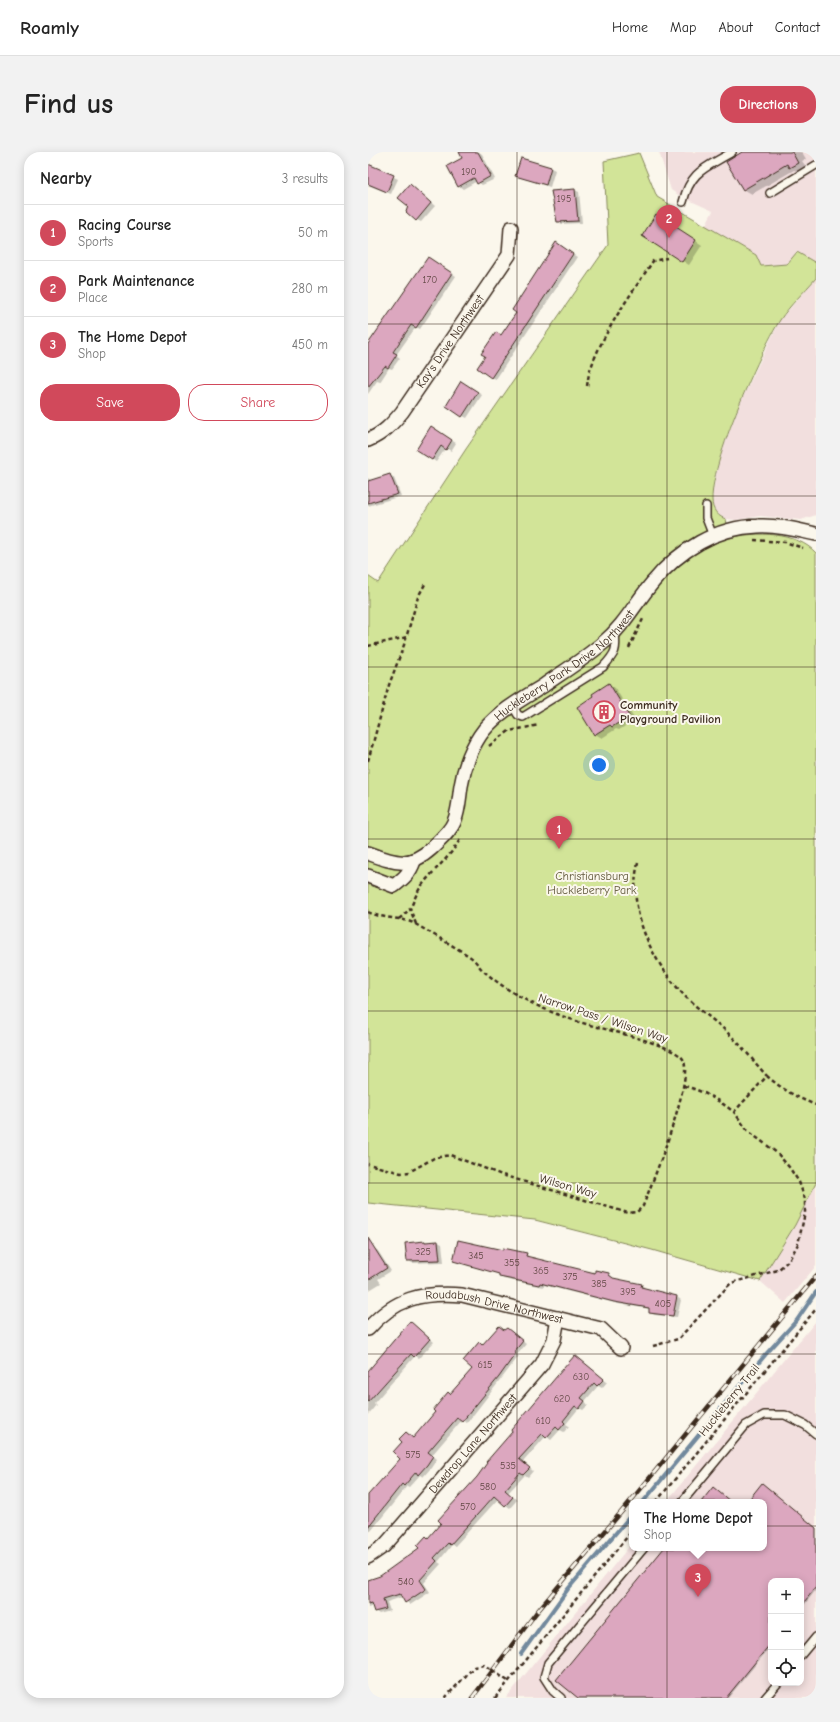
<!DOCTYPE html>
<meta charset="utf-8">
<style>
:root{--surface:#fff;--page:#f2f2f2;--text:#222;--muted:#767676;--line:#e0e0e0;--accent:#d1495b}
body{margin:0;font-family:"Comic Neue",sans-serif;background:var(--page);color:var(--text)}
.controls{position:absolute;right:12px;bottom:12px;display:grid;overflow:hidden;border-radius:8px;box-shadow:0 2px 10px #0003}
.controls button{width:36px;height:36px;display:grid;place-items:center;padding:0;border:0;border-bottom:1px solid var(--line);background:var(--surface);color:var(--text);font:20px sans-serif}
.you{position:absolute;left:231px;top:613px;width:14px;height:14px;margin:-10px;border:3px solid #fff;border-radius:50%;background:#1a73e8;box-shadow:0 0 0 6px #1a73e833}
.badge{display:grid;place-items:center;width:26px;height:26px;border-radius:50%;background:var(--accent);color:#fff;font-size:13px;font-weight:700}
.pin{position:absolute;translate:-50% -33px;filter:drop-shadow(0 1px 2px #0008)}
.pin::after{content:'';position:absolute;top:21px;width:14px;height:12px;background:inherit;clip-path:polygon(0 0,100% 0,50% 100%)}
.popup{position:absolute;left:261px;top:1347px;width:138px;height:52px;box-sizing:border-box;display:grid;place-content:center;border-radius:8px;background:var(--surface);filter:drop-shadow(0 1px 3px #0005);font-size:13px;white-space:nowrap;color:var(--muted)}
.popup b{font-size:15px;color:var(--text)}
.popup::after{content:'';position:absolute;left:50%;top:100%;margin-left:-8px;border:8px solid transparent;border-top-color:var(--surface)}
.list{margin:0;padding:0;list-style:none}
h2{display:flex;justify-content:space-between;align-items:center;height:52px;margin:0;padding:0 16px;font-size:17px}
h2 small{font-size:13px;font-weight:400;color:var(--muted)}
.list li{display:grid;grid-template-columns:26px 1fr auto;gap:12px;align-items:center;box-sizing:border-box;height:56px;padding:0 16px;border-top:1px solid var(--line)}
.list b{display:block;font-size:15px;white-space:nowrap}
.list p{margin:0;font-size:13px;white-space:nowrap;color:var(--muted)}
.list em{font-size:13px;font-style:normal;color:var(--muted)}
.actions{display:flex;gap:8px;padding:12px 16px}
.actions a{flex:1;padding:9px 0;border:1px solid var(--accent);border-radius:16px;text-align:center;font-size:14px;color:var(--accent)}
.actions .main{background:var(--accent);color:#fff}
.icon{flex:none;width:22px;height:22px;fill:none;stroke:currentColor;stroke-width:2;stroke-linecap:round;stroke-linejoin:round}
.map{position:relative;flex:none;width:448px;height:1546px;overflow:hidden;border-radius:16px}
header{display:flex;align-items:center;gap:24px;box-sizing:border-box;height:56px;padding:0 20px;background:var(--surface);border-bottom:1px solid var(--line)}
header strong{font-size:19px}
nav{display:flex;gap:22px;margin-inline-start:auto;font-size:14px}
.intro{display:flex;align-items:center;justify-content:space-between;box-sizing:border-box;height:96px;padding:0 24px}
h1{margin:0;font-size:28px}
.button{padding:10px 18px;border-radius:16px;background:var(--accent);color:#fff;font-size:14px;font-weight:700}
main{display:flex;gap:24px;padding:0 24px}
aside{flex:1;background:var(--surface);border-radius:16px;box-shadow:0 2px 10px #0003}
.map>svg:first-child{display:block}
.built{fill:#f2dfde;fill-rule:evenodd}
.green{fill:#d2e498;stroke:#86875b}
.shadow{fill:#0003}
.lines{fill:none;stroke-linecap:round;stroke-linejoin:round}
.stream{stroke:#72899d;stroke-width:4}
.building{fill:#dca7bf;stroke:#3b2a1e}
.service-casing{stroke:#3b2a1e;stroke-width:10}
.minor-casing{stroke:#3b2a1e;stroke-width:16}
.path{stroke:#3b2a1e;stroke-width:2.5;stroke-dasharray:4 3;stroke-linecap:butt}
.service{stroke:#fbf7ec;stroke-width:7}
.minor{stroke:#fbf7ec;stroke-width:13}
.rail-casing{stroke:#3b2a1e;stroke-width:4.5}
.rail{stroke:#fbf7ec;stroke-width:3;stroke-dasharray:9;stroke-linecap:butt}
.grid{fill:none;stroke:#3b2a1e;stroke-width:1;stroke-opacity:0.55}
.labels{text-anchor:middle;stroke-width:4;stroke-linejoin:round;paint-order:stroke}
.number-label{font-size:10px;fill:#634946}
.street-label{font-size:12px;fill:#3b2a1e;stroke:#fbf7ec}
.poi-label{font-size:12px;font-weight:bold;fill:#3b2a1e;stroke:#fbf7ec;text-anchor:start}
.park-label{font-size:12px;fill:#61583c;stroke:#fbf7ec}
</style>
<header>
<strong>Roamly</strong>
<nav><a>Home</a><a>Map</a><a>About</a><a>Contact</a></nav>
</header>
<div class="intro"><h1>Find us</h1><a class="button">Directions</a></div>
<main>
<aside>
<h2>Nearby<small>3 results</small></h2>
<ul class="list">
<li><span class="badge">1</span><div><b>Racing Course</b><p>Sports</p></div><em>50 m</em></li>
<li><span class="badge">2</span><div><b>Park Maintenance</b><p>Place</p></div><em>280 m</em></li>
<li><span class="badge">3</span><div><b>The Home Depot</b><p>Shop</p></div><em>450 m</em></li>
</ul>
<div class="actions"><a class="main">Save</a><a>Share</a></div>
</aside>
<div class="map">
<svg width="448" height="1546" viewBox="0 0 448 1546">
<rect width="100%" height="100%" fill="#fbf7ec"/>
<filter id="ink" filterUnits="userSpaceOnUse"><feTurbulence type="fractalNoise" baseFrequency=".025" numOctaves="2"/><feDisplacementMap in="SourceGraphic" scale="8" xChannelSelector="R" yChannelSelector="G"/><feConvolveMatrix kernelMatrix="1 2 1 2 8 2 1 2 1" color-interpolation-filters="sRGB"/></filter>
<g filter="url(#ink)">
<g class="built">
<path d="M291,0h157v111l-19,-11 -10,12 -26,2 -5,-11 -51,-29 8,-15 -33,-15 -9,-6z"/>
<path d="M448,126v237l-15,5 -41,-4 -24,4 -10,-1 -6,-3 -5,-5 -2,-5v-15l6,-32 21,-56 40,-83z"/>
<path d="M448,1031v83l-31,37 -25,-22 35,-56z"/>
<path d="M448,1169v377h-310l126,-155v5h132v-46h-98zM403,1429h30v102h-30z"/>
</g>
<path class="green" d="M271,1l18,44 99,58 5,11 26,-2 10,-12 19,11v15c-12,14 -26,27 -36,42 -19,30 -76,155 -67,187 3,7 7,10 13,12l4,19c26,-7 67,-6 86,15v630l-21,42 -35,56 -108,-31 -117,-30 -167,-17v-627l10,7 88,-134 142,-204 -4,-84z"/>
<g class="shadow">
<path d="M92,0h19l3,2 13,25 -13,6 -5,-4 -14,8 -4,-3 5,-27z"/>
<path d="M376,0h58l4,7 -4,2 5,7 -8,4 -5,-2 -42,24 -9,-5z"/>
<path d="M0,13l30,14 -7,15 -23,-9z"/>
<path d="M183,16l4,2 -5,17 -34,-11z"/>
<path d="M46,36l21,18 -14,16 -4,-2z"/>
<path d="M207,38l4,2 3,31 -20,1 -4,-2 -6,-30z"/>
<path d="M295,67l39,26 -13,20 -46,-30z"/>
<path d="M192,94l17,11 -81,122 -5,-2 10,-41z"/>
<path d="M64,108l24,16 -36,53 -4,-2 -20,28 4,3 -8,11 -3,-1 -9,14 -3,-1 -9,13v-48z"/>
<path d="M98,233l16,10 -15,23 -4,-2z"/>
<path d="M67,278l21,13 -5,8 -5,-3 -10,14 -4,-3z"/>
<path d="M22,323l4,3 7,18 -33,10v-28l4,3z"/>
<path d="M241,532l6,4 20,32 -16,10 -3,-1 -14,9 -7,-4v-37z"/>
<path d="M57,1090h13l4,2 2,18 -32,1 -4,-3z"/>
<path d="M6,1096l4,3 13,20 -13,8 3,4 -13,8v-39z"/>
<path d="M136,1099l22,3 4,4 65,16 1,-3 13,3 4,3v2l29,6 4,4 31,8 4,3 -4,17 -22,-2 -5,-2v-4l-31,-5 -75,-19v2l-40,-8 -4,-3v-2l-46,-13z"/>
<path d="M43,1171l23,19 -15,16 -4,-2 -41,47 2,2 -8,10v-42z"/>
<path d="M139,1177l19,15 -9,11 2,1 -52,67 -5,-3 -30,35 5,4 -6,9 -8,9 -3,-2 -11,12 -2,-1 -36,45 -3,-1v-33l34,-38 4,-26 8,5 59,-69 10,-23z"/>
<path d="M208,1204l31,26 -5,6 -4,-2 -13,15 3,4 -5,5 -4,-2 -13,16 3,2 -5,6 -4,-2 -9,10 -5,-4 -23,26 10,9 -5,6 -3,-2 -17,18 9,7 -7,8 -12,-9 -43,47 -3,-1 -14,17 3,2 -17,19 6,9 -20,13 -8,-8 -15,5 3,9 -11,3 -4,-3 -2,-6 -5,2v-26l13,-4 40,-29z"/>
<path d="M396,1334l52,42v62l-15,19v-28h-30v65l-43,52h-148l85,-150h99v-46h-16z"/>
</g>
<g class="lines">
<g class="stream">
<path d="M275,1350l123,-148 31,-34 19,-28"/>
<path d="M153,1502l47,-65 64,-75"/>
</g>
</g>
<g class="building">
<path d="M91,0h19l13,24 -14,8 -3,-6 -16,9 -11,-21 15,-8z"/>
<path d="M374,0h50l6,11 -9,5 -2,-4 -44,26 -17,-28z"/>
<path d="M153,6l30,9 -5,18 -31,-9z"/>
<path d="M0,12l26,11 -7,17 -19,-8z"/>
<path d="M42,32l21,19 -15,18 -10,-9 2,-6 -10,-8z"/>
<path d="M207,37l3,32 -21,1 -6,-31z"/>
<path d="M288,62l40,26 -14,22 -40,-26z"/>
<path d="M188,90l17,12 -82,124 -14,-10 8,-12 -4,-2 15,-22 5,3 15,-22 -4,-3z"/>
<path d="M60,105l24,16 -36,55 -5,-3 -18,27 4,2 -9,14 -3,-2 -17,21v-43z"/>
<path d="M93,229l17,11 -16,25 -16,-11z"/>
<path d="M63,274l21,14 -6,10 -5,-4 -9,14 -16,-10z"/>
<path d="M22,322l8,20 -30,9v-22z"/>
<path d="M241,531l20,33 -17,11 -2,-2 -16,10 -17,-28 16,-11 -1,-2z"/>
<path d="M0,1086l19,30 -19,12z"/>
<path d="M90,1088l45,10v-2l24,5 -1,3 69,17v-3l14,3v2l4,3 29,6 -1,3 36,9 -4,20 -24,-3v-5l-35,-6 -74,-19 -1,2 -40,-8v-3l-46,-13z"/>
<path d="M57,1089v1l13,-1 2,19 -33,1 -2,-18z"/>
<path d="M42,1169l20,18 -16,18 -3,-3 -43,48v-31z"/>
<path d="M131,1174l5,4 3,-2 16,13 -9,11 2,1 -17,24 -37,45 -5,-4 -29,34 5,4 -6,9 -9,10 -2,-3 -12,14 -2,-2 -34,43v-32l32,-36 -7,-7 9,-10 -3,-3 7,-7 7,6 22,-26 -2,-2 15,-18 2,2 22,-25 -9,-8 16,-19 3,3z"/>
<path d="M207,1203l29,24 -7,7 -3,-3 -13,15 4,3 -6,8 -4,-3 -12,15 2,2 -6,7 -3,-3 -10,11 -4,-4 -23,25 11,9 -7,7 -3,-2 -15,17 8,7 -8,9 -11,-10 -44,49 -2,-2 -14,15 3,3 -17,19 6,9 -21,14 -5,-9 -17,5 3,10 -12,3 -3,-9 -3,1v-24l12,-4 39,-28 -2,-2 9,-10 2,2 13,-15 -3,-3 39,-43 10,-14 -1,-1 26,-30 -1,-2z"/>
<path d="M394,1331l54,45v59l-15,19v-25h-30v62l-45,55h-148l-22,-18 108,-132h100v-46h-17z"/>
<path d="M345,1335l18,15h-30z"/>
</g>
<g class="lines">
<g class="service-casing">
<g id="service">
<path d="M402,41l46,-28"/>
<path d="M315,50c8,-32 23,-34 49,-50"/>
<path d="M338,354v12l7,18"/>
<path d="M144,553l6,10 5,2 80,-50c13,-14 14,-17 12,-35"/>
<path d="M314,1350l64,-77 18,-10h21l20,10 11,9"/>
<path d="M433,1503l15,-18"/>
<path d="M193,1546l-8,-7 -9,-14 4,-14 96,-115"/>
<path d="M397,1546l13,-15"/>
</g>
</g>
<g class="minor-casing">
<g id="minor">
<path id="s1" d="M0,288c15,-6 24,-16 34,-28l107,-157 2,-27"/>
<path id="s2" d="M0,701c27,10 41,16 64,-5 8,-8 18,-16 22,-26 5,-12 5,-23 7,-36 3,-19 11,-41 23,-56 16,-19 38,-31 59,-44 20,-14 41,-27 60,-43 21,-17 33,-41 50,-61 26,-32 64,-55 105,-56 20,-1 39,4 58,8"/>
<path d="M0,724l26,10c10,-8 16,-13 20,-25"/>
<path id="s3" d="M0,1177c27,-31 54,-37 94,-34l139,34 20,19"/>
<path id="s4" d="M0,1405l16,-11 8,-9 150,-173 12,-24 4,-22"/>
</g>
</g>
<g class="path">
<path d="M219,234c1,-7 2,-15 5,-21 13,-36 40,-72 61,-104l14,-3"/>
<path d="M386,388l31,2 18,6"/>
<path d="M0,494l39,-9"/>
<path d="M261,496l14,-29"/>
<path d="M121,594l20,-15 30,-6"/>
<path d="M0,609l21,-76 15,-40 14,-48 7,-13"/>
<path d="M270,711c-12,49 17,105 52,138 13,12 27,21 40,34 13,12 24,27 37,41"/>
<path d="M0,760c16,8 34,4 49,13 17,10 35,20 52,31 7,4 11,13 17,17 27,23 57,37 90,48 21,7 98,23 107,38 12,19 -31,124 -40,147l-6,6 -9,1 -126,-38 -52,-20 -16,3 -25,14 -8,1 -33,-9"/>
<path d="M31,767l11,-10"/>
<path d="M48,772l-6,-15c4,-8 7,-18 13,-25 12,-16 29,-28 38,-47"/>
<path d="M316,934c20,5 34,14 50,26l33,-36c15,13 30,22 49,29"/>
<path d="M285,1194l25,-7 53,-56 47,-13 11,-10 9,-16 7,-31v-14l-6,-17 -10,-15 -12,-14 -29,-22 -14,-19"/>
<path d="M288,1350l160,-193"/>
<path d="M77,1546l29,-31 10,-2 24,16"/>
<path d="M127,1546l137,-167"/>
</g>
<use href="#service" class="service"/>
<use href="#minor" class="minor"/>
<g class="rail-casing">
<path id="rail" d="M104,1546l64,-85 98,-116 182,-221"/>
</g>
<use href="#rail" class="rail"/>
</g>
</g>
<path class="grid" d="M149,0v1546M299,0v1546M0,172h448M0,344h448M0,515h448M0,687h448M0,859h448M0,1031h448M0,1202h448M0,1374h448"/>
<defs>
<g id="building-ring" transform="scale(1.15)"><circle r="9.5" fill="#fbf7ec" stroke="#d1495b" stroke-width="1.5"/><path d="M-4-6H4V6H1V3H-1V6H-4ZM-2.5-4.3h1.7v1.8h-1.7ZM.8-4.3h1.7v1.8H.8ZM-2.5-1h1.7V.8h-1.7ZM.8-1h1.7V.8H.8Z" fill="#d1495b"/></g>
</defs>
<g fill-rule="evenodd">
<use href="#building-ring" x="236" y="560"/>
</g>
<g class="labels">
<g class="number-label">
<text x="101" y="23">190</text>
<text x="196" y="50">195</text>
<text x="62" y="131">170</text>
<text x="55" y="1103">325</text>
<text x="108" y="1107">345</text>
<text x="144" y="1114">355</text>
<text x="173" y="1122">365</text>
<text x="202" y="1128">375</text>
<text x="231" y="1135">385</text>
<text x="260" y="1143">395</text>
<text x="295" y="1155">405</text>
<text x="117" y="1216">615</text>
<text x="213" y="1228">630</text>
<text x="194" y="1250">620</text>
<text x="175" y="1272">610</text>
<text x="45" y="1306">575</text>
<text x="140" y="1317">535</text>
<text x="120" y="1338">580</text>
<text x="100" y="1358">570</text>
<text x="38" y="1433">540</text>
</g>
<g class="street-label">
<text dy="4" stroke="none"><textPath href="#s1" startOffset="130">Kay's Drive Northwest</textPath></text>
<text dy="4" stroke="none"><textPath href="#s2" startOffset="305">Huckleberry Park Drive Northwest</textPath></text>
<text transform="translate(235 866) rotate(18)" y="4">Narrow Pass / Wilson Way</text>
<text transform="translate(200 1034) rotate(16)" y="4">Wilson Way</text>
<text dy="4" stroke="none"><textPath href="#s3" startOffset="138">Roudabush Drive Northwest</textPath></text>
<text transform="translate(361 1248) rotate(-51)" y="4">Huckleberry Trail</text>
<text dy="4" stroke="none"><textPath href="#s4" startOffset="155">Dewdrop Lane Northwest</textPath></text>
</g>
<g class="poi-label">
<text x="252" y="557">Community<tspan x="252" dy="14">Playground Pavilion</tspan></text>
</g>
<g class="park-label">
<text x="224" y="728">Christiansburg<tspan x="224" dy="14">Huckleberry Park</tspan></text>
</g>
</g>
</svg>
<div class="controls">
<button>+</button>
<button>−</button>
<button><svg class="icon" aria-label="locate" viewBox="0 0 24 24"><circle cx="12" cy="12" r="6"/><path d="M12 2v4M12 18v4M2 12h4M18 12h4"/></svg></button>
</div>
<div class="you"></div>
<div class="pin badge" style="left:191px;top:697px">1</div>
<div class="pin badge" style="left:301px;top:86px">2</div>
<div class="pin badge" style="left:330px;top:1445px">3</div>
<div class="popup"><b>The Home Depot</b>Shop</div>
</div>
</main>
